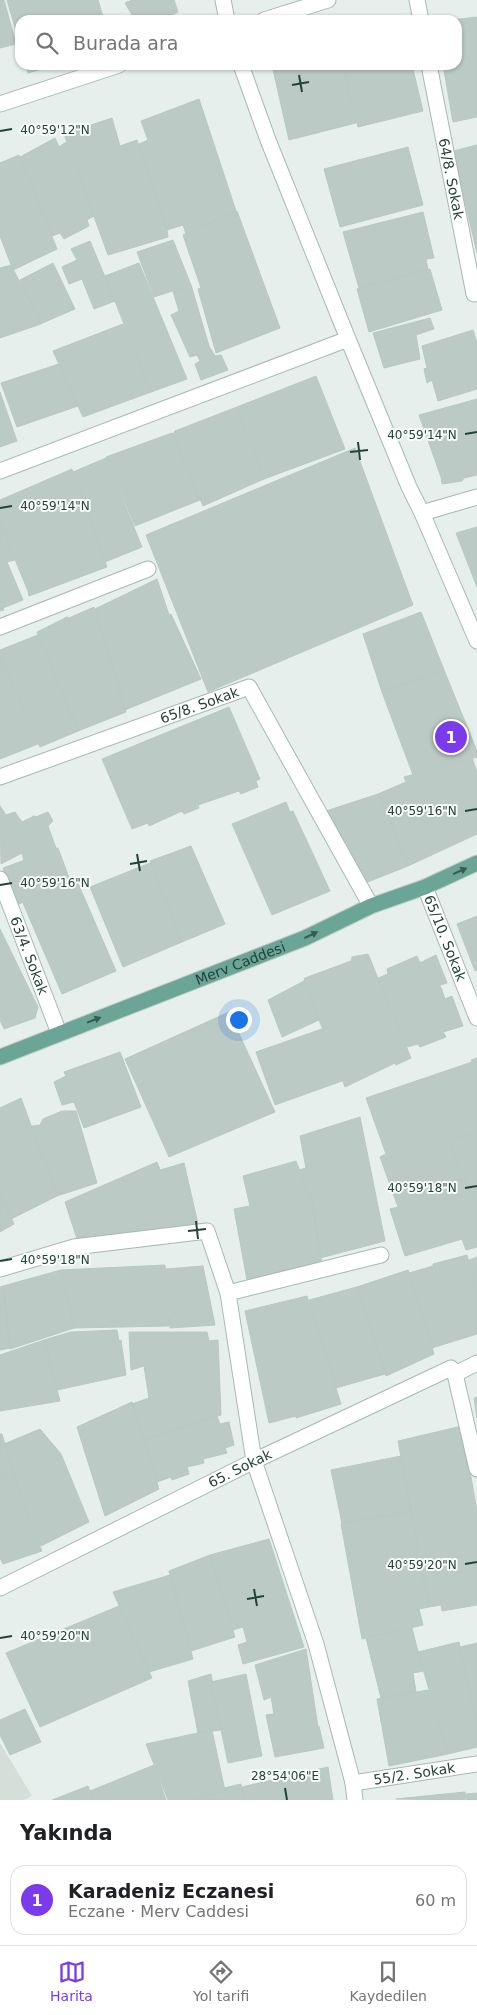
<!DOCTYPE html>
<html lang="tr">
<meta charset="utf-8">
<style>
:root{--surface:#fff;--page:#f6f6f6;--text:#202124;--muted:#757577;--line:#e0e0e0;--accent:#7c3aed}
body{margin:0;font-family:"DejaVu Sans",sans-serif;background:var(--page);color:var(--text)}
.you{position:absolute;left:238px;top:1019px;width:18px;height:18px;margin:-12px;border:4px solid #fff;border-radius:50%;background:#1a73e8;box-shadow:0 0 0 8px #1a73e833}
.badge{display:grid;place-items:center;width:32px;height:32px;border-radius:50%;background:var(--accent);color:#fff;font-size:16px;font-weight:700}
.pin{position:absolute;translate:-50% -50%;border:2px solid #fff;box-shadow:0 1px 5px #0006}
.list{margin:0;padding:0;list-style:none}
h2{display:flex;justify-content:space-between;align-items:center;height:65px;margin:0;padding:0 20px;font-size:21px}
h2 small{font-size:16px;font-weight:400;color:var(--muted)}
.list li{display:grid;grid-template-columns:32px 1fr auto;gap:15px;align-items:center;box-sizing:border-box;height:70px;margin:0 10px 10px;padding:0 10px;border:1px solid var(--line);border-radius:15px}
.list b{display:block;font-size:19px;white-space:nowrap}
.list p{margin:0;font-size:16px;white-space:nowrap;color:var(--muted)}
.list em{font-size:16px;font-style:normal;color:var(--muted)}
.icon{flex:none;width:28px;height:28px;fill:none;stroke:currentColor;stroke-width:2;stroke-linecap:round;stroke-linejoin:round}
.map{position:relative;flex:none;width:477px;height:1800px;overflow:hidden}
.search{position:absolute;background:var(--surface);box-shadow:0 1px 4px #0004;left:15px;right:15px;top:15px;height:55px;display:flex;align-items:center;gap:12px;box-sizing:border-box;padding:0 18px;border-radius:15px;color:var(--muted);font-size:19px}
.sheet{height:145px;background:var(--surface)}
nav{display:flex;justify-content:space-around;align-items:center;box-sizing:border-box;height:70px;border-top:1px solid var(--line);background:var(--surface);font-size:14px;color:var(--muted)}
nav a{display:grid;justify-items:center;gap:2px}
nav .on{color:var(--accent)}
.map>svg:first-child{display:block}
.built{fill:#d4dfda}
.building{fill:#bbcac4;stroke:#b8c9c2}
.lines{fill:none;stroke-linecap:round;stroke-linejoin:round}
.minor-casing{stroke:#a8b8b2;stroke-width:17}
.major-casing{stroke:#c2cac8;stroke-width:17}
.minor{stroke:#fff;stroke-width:15}
.major{stroke:#6aa596;stroke-width:15}
.oneway{fill:#365b51}
.ticks{fill:none;stroke:#24423a;stroke-width:2}
.labels{text-anchor:middle;stroke-width:4;stroke-linejoin:round;paint-order:stroke}
.street-label{font-size:14px;fill:#24423a;stroke:#f7fbf9}
.ticks-label{font-size:12px;text-anchor:middle;fill:#24423a;stroke:#f7fbf9;stroke-width:4;stroke-linejoin:round;paint-order:stroke}
</style>
<div class="map">
<svg width="477" height="1800" viewBox="0 0 477 1800">
<rect width="100%" height="100%" fill="#e6efeb"/>
<path class="built" d="M0,1743l32,53 -8,4h-24z"/>
<g class="building">
<path d="M0,0h4l12,44 -16,4z"/>
<path d="M7,0h91l6,20h-84v25z"/>
<path d="M132,0h42l4,12 -17,8h-5l-1,-3 -11,3h-9l-10,-17z"/>
<path d="M477,17v100l-24,5 -10,-57h14v-45h-6z"/>
<path d="M26,65h29l-27,8z"/>
<path d="M272,65h71l13,58 -67,17z"/>
<path d="M343,65h69l11,46 -65,16z"/>
<path d="M199,99l37,112 -50,23 -3,-9 -16,5 -28,-86 9,-4 -7,-19z"/>
<path d="M112,118l8,28 17,-6 30,90 1,7 -60,18 -44,-121z"/>
<path d="M55,138l4,9 7,-5 28,74 -7,4 2,6 -25,13 -4,-6 -8,3 -32,-79z"/>
<path d="M477,145v108l-24,-102z"/>
<path d="M408,147l15,58 -83,22 -16,-58z"/>
<path d="M19,155l38,94 -44,21 -13,-34v-73z"/>
<path d="M237,211l43,117 -64,25 -18,-64 3,-1 -18,-53z"/>
<path d="M423,212l11,46 -8,1 2,11 -69,18 -16,-56z"/>
<path d="M173,240l18,45 -37,12 -17,-45z"/>
<path d="M90,241l25,60 -21,8 -12,-30 -13,5 -7,-17 15,-7 -6,-11z"/>
<path d="M53,263l22,46 -35,15 -20,-44z"/>
<path d="M139,263l48,116 -36,13 -46,-116z"/>
<path d="M11,265l16,31h1l13,28 -41,14v-70z"/>
<path d="M430,269l12,41 -73,22 -12,-43z"/>
<path d="M191,285l18,61 6,10 6,-1 7,15 -27,10 -6,-16 5,-3 -3,-6 -7,2 -19,-42 8,-4 -6,-20z"/>
<path d="M430,318l4,11 -18,6 4,24 -36,9 -11,-35z"/>
<path d="M123,324l28,68 -68,25 -30,-66z"/>
<path d="M473,330l4,13v46l-39,12 -6,-21 -5,3 -3,-14 3,-1 -5,-22z"/>
<path d="M59,364l19,42 -61,21 -16,-44z"/>
<path d="M316,376l29,73 -81,30 -27,-72z"/>
<path d="M0,392l17,49 -17,6z"/>
<path d="M477,399v76l-13,3 -2,3 -20,3 -1,-7 -22,-62z"/>
<path d="M237,407l27,72 -61,27 -30,-72 2,-3z"/>
<path d="M172,433l28,67 -65,26 -29,-69z"/>
<path d="M355,448l58,157 -205,87 -62,-157z"/>
<path d="M106,458l36,89 -37,15 -32,-90z"/>
<path d="M72,469l35,98 -78,29 -1,-5 -28,-68v-23z"/>
<path d="M0,523l15,37 -8,2 16,38 -20,8 1,2 -4,1z"/>
<path d="M477,527v60l-21,-54z"/>
<path d="M157,579l12,36 2,-1 30,65 -76,31 -30,-101z"/>
<path d="M94,607l32,105 -48,19 -41,-99 30,-15 2,1z"/>
<path d="M421,612l23,58 -62,22 -19,-58z"/>
<path d="M38,635l40,96 -38,16 -40,-92v-5z"/>
<path d="M0,654l38,90 -38,15z"/>
<path d="M444,670l33,81v6l-64,18 -31,-83z"/>
<path d="M229,707l31,72 -4,2 2,6 -17,7 -2,-3 -41,14 1,3 -15,6 -2,-3 -33,15 -1,-3 -16,6 -30,-70z"/>
<path d="M472,758l5,14v62l-69,32 -30,-72 28,-12 -2,-5z"/>
<path d="M378,794l30,72 -48,19 -37,-73z"/>
<path d="M286,802l4,10 3,-1 37,80 -58,24 -40,-91z"/>
<path d="M0,806l6,9 9,-3 7,10 12,-6 2,1 12,-5 5,9 -5,5 8,22 -32,13 -2,-8 -21,11z"/>
<path d="M191,846l34,78 -43,18 -32,-81z"/>
<path d="M58,848l13,35 -55,22 -13,-37z"/>
<path d="M150,863l32,79 -59,25 -33,-80z"/>
<path d="M77,881l39,90 -54,23 -39,-91z"/>
<path d="M477,916v54l-2,1 -18,-47z"/>
<path d="M0,929l38,78 -3,11 -31,11 -4,-9z"/>
<path d="M368,954l43,104 -15,7 -1,-2 -50,24 -41,-106 1,-3 46,-17 1,-4z"/>
<path d="M436,955l11,28 -7,2 5,14 7,-3 11,30 -20,6 3,5 -26,10 -2,-3 -11,3 -29,-69 10,-4 -1,-5 30,-13 3,7z"/>
<path d="M304,981l15,39 -37,17 -14,-37z"/>
<path d="M229,1012l46,100 -106,45 -44,-98z"/>
<path d="M322,1029l20,52 -67,24 -19,-53z"/>
<path d="M120,1052l21,55 -57,21 -10,-26 -12,3 -8,-23 12,-6 -2,-4z"/>
<path d="M477,1058v74l-29,9 29,66v40l-11,3 -4,-11 -57,17 -15,-47 8,-2 -18,-50 6,-3 -20,-56 106,-36 -1,-2z"/>
<path d="M21,1098l36,98 -46,23 -11,-25v-86z"/>
<path d="M62,1111h14l21,72 -40,13 -25,-70 8,-1 3,-6z"/>
<path d="M360,1117l25,124 -65,17 -8,-55 -13,-33 7,-2 -6,-32z"/>
<path d="M477,1132v75l-29,-66z"/>
<path d="M296,1161l16,42 10,61 -75,16 -13,-71 16,-3 -7,-30z"/>
<path d="M157,1162l3,8 24,-7 14,61 -22,7 -99,8 -12,-37z"/>
<path d="M0,1194l14,30 -14,8z"/>
<path d="M467,1255l10,38v41l-45,14 -23,-75 24,-7v-2z"/>
<path d="M477,1257v36l-8,-33z"/>
<path d="M165,1265l4,61 -95,2 -13,-58z"/>
<path d="M203,1266l12,59 -45,3 -4,-59z"/>
<path d="M61,1270l13,58 -64,21 -7,-63z"/>
<path d="M408,1270l26,84 -48,22 -29,-89z"/>
<path d="M3,1286l7,62 -10,2v-63z"/>
<path d="M357,1287l28,87 -49,14 -27,-88z"/>
<path d="M307,1296l34,108 -45,14v-2l-27,7 -24,-112z"/>
<path d="M117,1330l2,11 2,-1 5,35 -69,15 -13,-50 27,-8z"/>
<path d="M129,1332h78l2,9 9,-1 3,75 -78,25 -11,-36 17,-6 -5,-32 -13,4z"/>
<path d="M44,1340l16,61 -60,10v-56z"/>
<path d="M477,1397v21l-3,-20z"/>
<path d="M132,1402l27,87 -54,27 -28,-89z"/>
<path d="M217,1416l3,8 9,-2 5,23 -9,3 2,5 -24,6 1,4 -17,4 2,7 -17,6 -1,-3 -14,5 -14,-42z"/>
<path d="M462,1426l15,85v94l-35,6 -1,-6 -12,2 -31,-166z"/>
<path d="M40,1429l21,25 28,68 -48,24 -20,-47 -17,-55z"/>
<path d="M0,1434h2l12,42 -14,3z"/>
<path d="M401,1456l10,55 -69,13 -11,-54z"/>
<path d="M14,1476l7,23 21,52 -39,13 -3,-6v-79z"/>
<path d="M411,1511l18,96 -10,2 4,16 -61,14 -21,-115z"/>
<path d="M269,1539l35,108 -61,17 -5,-19 9,-3 -4,-15 -10,3 -23,-75z"/>
<path d="M210,1555l25,82 -44,14 -22,-80z"/>
<path d="M170,1575l23,84 -44,13 -36,-80z"/>
<path d="M119,1606l33,72 -112,49 -34,-74z"/>
<path d="M412,1628l11,43 -10,2 3,19 -35,6 -15,-60z"/>
<path d="M459,1642l18,83v22l-29,7 -30,-102z"/>
<path d="M477,1643v81l-17,-77z"/>
<path d="M306,1649l12,78 1,-1 5,22 -49,9 -9,-42 8,-1 -3,-17 -7,3 -9,-35z"/>
<path d="M211,1674l10,56 -23,3 -10,-52z"/>
<path d="M246,1674l16,82 -34,7 -17,-81z"/>
<path d="M428,1690l20,64 -59,12 -12,-67z"/>
<path d="M25,1709l16,33 -31,13 -10,-20v-15z"/>
<path d="M212,1730l13,61 -33,9h-24l-22,-56z"/>
<path d="M154,1765l12,35h-73l-3,-9z"/>
<path d="M328,1767l5,33h-89l-2,-13z"/>
<path d="M241,1784l3,16h-51l32,-9 -1,-3z"/>
<path d="M88,1786l5,14h-41z"/>
<path d="M465,1792l1,8 -70,-1z"/>
<path d="M477,1793v7h-10l-1,-6z"/>
</g>
<g class="lines">
<g class="minor-casing">
<g id="minor">
<path d="M223,0l4,20"/>
<path d="M417,0l4,20"/>
<path d="M264,20l64,-20"/>
<path d="M241,65l27,75 80,199 61,148 13,26 55,128"/>
<path id="s1" d="M429,65l45,229"/>
<path d="M0,104l119,-39"/>
<path d="M0,471l348,-132"/>
<path d="M422,513l55,-16"/>
<path d="M0,627l148,-58"/>
<path id="s2" d="M0,777l249,-90 122,219"/>
<path id="s3" d="M0,879l59,154"/>
<path id="s4" d="M425,887l52,131"/>
<path d="M0,1269l74,-22 133,-16 21,62 26,168 62,183 37,139 2,17"/>
<path d="M228,1293l153,-38"/>
<path d="M455,1374l22,95"/>
<path id="s5" d="M0,1588l254,-127 197,-93 4,6 22,-11"/>
<path id="s6" d="M353,1783l124,-19"/>
</g>
</g>
<g class="major-casing">
<g id="major">
<path id="s7" d="M0,1057l305,-119 66,-32 54,-19 52,-24"/>
</g>
</g>
<use href="#minor" class="minor"/>
<use href="#major" class="major"/>
</g>
<defs><path id="oneway-solid" d="M-6-.8H1V-3.2L6.5 0L1 3.2V.8H-6Z" transform="scale(1.25)"/></defs>
<g class="oneway">
<use href="#oneway-solid" transform="translate(460 871) rotate(-24)"/>
<use href="#oneway-solid" transform="translate(311 935) rotate(-25)"/>
<use href="#oneway-solid" transform="translate(94 1020) rotate(-21)"/>
</g>
<path class="ticks" d="M299,75l3,17M292,85l17,-3M0,131l12,-2M465,434l12,-2M358,442l2,18M350,452l18,-2M0,508l12,-2M465,811l12,-2M137,854l3,17M130,864l17,-3M0,885l12,-2M465,1188l12,-2M196,1221l2,18M188,1231l18,-2M0,1261l12,-2M465,1564l12,-2M254,1589l3,17M247,1599l17,-3M0,1638l12,-2M285,1788l2,12"/>
<g class="labels">
<g class="street-label">
<text dy="5" stroke="none"><textPath href="#s1" startOffset="116">64/8. Sokak</textPath></text>
<text dy="5" stroke="none"><textPath href="#s2" startOffset="212">65/8. Sokak</textPath></text>
<text dy="5" stroke="none"><textPath href="#s4" startOffset="55">65/10. Sokak</textPath></text>
<text dy="5" stroke="none"><textPath href="#s3" startOffset="82">63/4. Sokak</textPath></text>
<text dy="5" stroke="none"><textPath href="#s7" startOffset="258">Merv Caddesi</textPath></text>
<text dy="5" stroke="none"><textPath href="#s5" startOffset="268">65. Sokak</textPath></text>
<text dy="5" stroke="none"><textPath href="#s6" startOffset="62">55/2. Sokak</textPath></text>
</g>
</g>
<g class="ticks-label">
<text x="55" y="134">40°59'12"N</text>
<text x="422" y="439">40°59'14"N</text>
<text x="55" y="510">40°59'14"N</text>
<text x="422" y="815">40°59'16"N</text>
<text x="55" y="887">40°59'16"N</text>
<text x="422" y="1192">40°59'18"N</text>
<text x="55" y="1264">40°59'18"N</text>
<text x="422" y="1569">40°59'20"N</text>
<text x="55" y="1640">40°59'20"N</text>
<text x="285" y="1780">28°54'06"E</text>
</g>
</svg>
<div class="you"></div>
<div class="pin badge" style="left:451px;top:737px">1</div>
<div class="search"><svg class="icon" aria-label="search" viewBox="0 0 24 24"><circle cx="10" cy="10" r="6"/><path d="M15 15l6 6"/></svg>Burada ara</div>
</div>
<section class="sheet">
<h2>Yakında<small></small></h2>
<ul class="list">
<li><span class="badge">1</span><div><b>Karadeniz Eczanesi</b><p>Eczane · Merv Caddesi</p></div><em>60 m</em></li>
</ul>
</section>
<nav>
<a class="on"><svg class="icon" aria-label="map" viewBox="0 0 24 24"><path d="M3 6l6-2 6 2 6-2v14l-6 2-6-2-6 2zM9 4v14M15 6v14"/></svg>Harita</a>
<a><svg class="icon" aria-label="directions" viewBox="0 0 24 24"><path d="M12 3l9 9-9 9-9-9zM9 14v-3h6M13 9l2 2-2 2"/></svg>Yol tarifi</a>
<a><svg class="icon" aria-label="saved" viewBox="0 0 24 24"><path d="M7 4h10v16l-5-4-5 4z"/></svg>Kaydedilen</a>
</nav>
